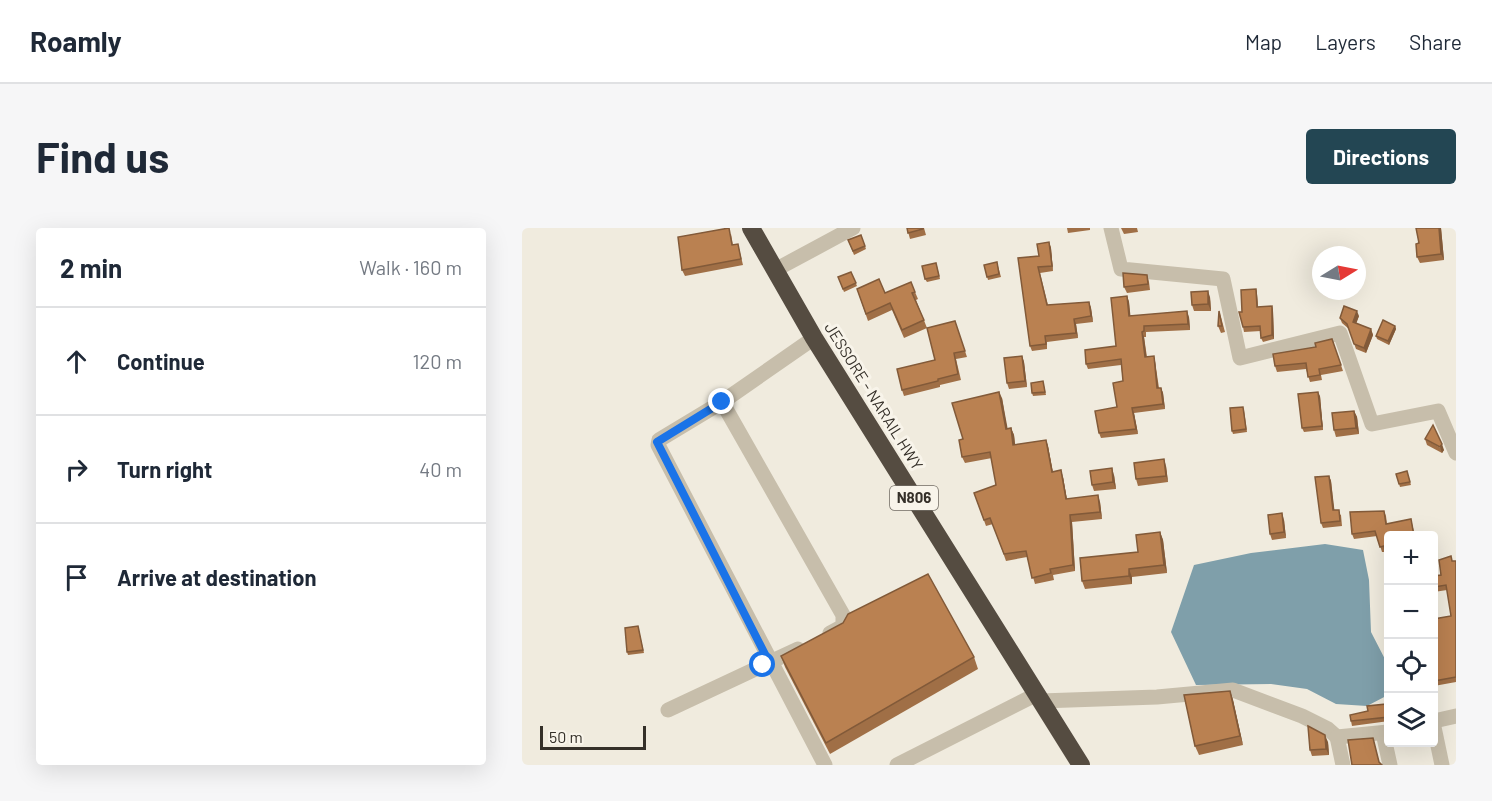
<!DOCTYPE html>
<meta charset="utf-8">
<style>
:root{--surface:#fff;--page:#f6f6f7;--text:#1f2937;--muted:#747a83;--line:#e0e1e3;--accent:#234653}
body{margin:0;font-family:Barlow,sans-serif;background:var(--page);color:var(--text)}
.controls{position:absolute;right:18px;bottom:18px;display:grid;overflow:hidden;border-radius:6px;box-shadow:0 6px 24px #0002}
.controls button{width:54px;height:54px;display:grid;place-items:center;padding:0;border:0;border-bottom:2px solid var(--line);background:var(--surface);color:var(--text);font:30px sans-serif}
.compass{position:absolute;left:790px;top:18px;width:54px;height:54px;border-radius:50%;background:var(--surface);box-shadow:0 6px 24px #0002;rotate:80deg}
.scale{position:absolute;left:18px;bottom:15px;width:106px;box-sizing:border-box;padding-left:6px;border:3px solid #353029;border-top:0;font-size:16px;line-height:21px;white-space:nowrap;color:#353029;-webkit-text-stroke:4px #f8f4ea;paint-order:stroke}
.stop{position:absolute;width:18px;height:18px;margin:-14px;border:4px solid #1a73e8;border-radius:50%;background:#fff}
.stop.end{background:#1a73e8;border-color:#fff;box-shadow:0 2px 6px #0008}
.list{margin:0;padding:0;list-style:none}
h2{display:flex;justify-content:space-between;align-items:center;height:78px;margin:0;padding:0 24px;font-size:26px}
h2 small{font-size:20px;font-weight:400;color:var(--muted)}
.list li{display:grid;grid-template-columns:39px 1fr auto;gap:18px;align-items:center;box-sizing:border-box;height:108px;padding:0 24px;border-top:2px solid var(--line)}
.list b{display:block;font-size:22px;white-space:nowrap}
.list em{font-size:20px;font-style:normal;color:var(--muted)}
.icon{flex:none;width:33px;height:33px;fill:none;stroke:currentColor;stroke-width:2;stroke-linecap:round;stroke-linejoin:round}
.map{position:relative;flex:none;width:934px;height:537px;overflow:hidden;border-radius:6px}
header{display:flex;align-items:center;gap:36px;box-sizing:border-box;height:84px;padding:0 30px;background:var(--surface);border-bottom:2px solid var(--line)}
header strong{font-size:28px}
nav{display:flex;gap:33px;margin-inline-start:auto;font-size:21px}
.intro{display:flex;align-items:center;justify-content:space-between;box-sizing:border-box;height:144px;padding:0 36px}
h1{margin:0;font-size:42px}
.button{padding:15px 27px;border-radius:6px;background:var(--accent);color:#fff;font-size:21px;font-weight:700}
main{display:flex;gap:36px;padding:0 36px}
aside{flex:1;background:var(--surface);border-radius:6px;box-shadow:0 6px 24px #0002}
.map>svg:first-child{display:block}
.water{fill:#7f9faa}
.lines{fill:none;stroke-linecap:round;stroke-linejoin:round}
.minor{stroke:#c7beab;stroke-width:15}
.highway{stroke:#554c41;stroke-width:18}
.wall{fill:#a06f46}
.shaded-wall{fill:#825a39}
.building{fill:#ba8151;stroke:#825a39;stroke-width:1.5}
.route{stroke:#1a73e8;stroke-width:8}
.labels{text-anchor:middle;stroke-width:6;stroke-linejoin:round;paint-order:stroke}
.shield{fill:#f8f4ea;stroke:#706b63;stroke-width:1.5}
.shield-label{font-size:15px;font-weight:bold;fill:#353029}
.street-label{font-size:16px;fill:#353029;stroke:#f8f4ea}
</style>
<header>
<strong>Roamly</strong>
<nav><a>Map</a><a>Layers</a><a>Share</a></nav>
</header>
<div class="intro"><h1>Find us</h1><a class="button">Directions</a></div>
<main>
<aside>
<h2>2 min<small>Walk · 160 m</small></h2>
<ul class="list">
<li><svg class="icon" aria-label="ahead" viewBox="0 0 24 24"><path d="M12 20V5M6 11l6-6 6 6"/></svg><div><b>Continue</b></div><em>120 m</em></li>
<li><svg class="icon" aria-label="right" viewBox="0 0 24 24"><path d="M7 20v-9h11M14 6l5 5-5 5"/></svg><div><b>Turn right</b></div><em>40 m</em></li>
<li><svg class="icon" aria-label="arrive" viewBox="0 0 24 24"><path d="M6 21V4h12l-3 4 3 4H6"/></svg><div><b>Arrive at destination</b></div></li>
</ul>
</aside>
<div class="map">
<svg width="934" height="537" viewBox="0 0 934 537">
<rect width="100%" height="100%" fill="#f0ebde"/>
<path class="water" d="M803,316l38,6 6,30 2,52 17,33v30l-21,11 -31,-2 -29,-15 -36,-5 -75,1 -25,-53 23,-67 57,-12z"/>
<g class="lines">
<g class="minor">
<path d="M589,0l10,41 102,10 17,79 100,-25 32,91 66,-13 18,42"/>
<path d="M253,42l78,-42"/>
<path d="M292,110l-92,64 121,213v11l-13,7"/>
<path d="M200,174l-63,38 -1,5 167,320"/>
<path d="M519,473l116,-4 76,-7 69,26 26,13 9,8 51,-5"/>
<path d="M146,482l130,-61"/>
<path d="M912,493l22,-5"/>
<path d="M912,499l8,38"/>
<path d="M861,505l7,32"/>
<path d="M815,509l6,28"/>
<path d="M375,537l140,-71"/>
</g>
<path class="highway" d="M229,0l63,110 267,427"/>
</g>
<g class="wall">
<path d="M385,0h17l2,7 -16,4z"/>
<path d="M545,0h23v2l-22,3z"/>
<path d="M599,0h16l1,4 -14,2z"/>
<path d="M894,0h25l3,32 -24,3 -3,-6 2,-14z"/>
<path d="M209,6l2,11 5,-1 5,21 -58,11 -3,-6z"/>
<path d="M339,7l5,14 -12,6 -6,-15z"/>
<path d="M527,14l2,6 2,23 -13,2 8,32 41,-3 2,6 2,14 -17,2 2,14 -31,4v7l-15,2 -2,-5 9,-90z"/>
<path d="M462,37l14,1 3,11 -13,3z"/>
<path d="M415,38l3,13 -13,3 -2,-3z"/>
<path d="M329,44l6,14 -13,6 -6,-15z"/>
<path d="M625,47l2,7 1,8 -23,3 -3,-6z"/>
<path d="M335,61l28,4 30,-1 3,7 -2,1 11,28 -23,10 -12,-28 -24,11z"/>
<path d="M734,61l1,5 1,13 14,-1 1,5 1,28 -11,3 -2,-4v-7l-17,1 -1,-5 -1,-15z"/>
<path d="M605,68l2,6 1,14 59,1 1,13 -44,2v5h-2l3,20 8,4 4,27h2l2,5 2,16 -31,4 4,21 -37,4 -2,-5 18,-26 6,-26 -2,-16 -33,4 -2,-5 30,-18z"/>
<path d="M688,69l1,14h-17l-2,-6z"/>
<path d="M697,83l2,6 4,15 -4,1 -3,-7z"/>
<path d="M837,88l-3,7 15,6 2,6 -7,18 -10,-4 -7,-20 -7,-6 -2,-5z"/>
<path d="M433,93l12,36 -11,2 5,21 -21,5v2l-36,9 -2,-6 33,-30z"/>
<path d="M873,98l1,3 -7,16 -12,-6 -1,-3z"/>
<path d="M810,111l11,32 -22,4 1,5 -12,2 -4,-13 -29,3 -2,-6z"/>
<path d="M500,128l2,6 3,25 -18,2 -2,-6z"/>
<path d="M521,153l3,14 -13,1 -1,-3z"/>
<path d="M798,168l3,34 -19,2 -2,-4z"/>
<path d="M480,170l5,31 4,-1 3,7 1,10 31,-5 2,6 5,26 10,5 4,22 33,3 2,17 -30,3 3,49 -22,4 1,5 -19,4 -8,-27 -21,4 -13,-37 -7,2 -12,-33 22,-8 -4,-27 -27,5 -3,-6z"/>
<path d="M722,182l3,22 -14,2 -1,-3z"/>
<path d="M832,183l3,6 2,17 -23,3 -2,-7z"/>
<path d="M903,211l19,11 -2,3 -15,-8z"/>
<path d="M644,238l2,16 -30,4 -2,-7z"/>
<path d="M885,243l4,14 -11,2 -4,-13z"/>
<path d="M592,247l2,14 -22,2 -2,-6z"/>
<path d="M807,248l2,5 3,29 7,5 1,11 -19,2 -2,-5z"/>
<path d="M862,283l2,5 1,8 24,-5 4,17h-26l-4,16h-3l-5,-16 -23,3 -2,-5z"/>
<path d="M762,292l2,18 -14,2 -2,-6z"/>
<path d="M638,304l3,8 4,33 -35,4v7l-47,5 -3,-8 56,-29z"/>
<path d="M931,333h3v121l-22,4v-67l17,-3 -4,-26 -13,2v-16l7,-1z"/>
<path d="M116,398l6,27 -16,2 -1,-3z"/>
<path d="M259,428l193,1 4,12 -148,85 -45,-87z"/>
<path d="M708,463l3,9 10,45 -44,10 -4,-9z"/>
<path d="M867,471v22l-37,5 -1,-5 17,-10 18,-7z"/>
<path d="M806,514l1,13 -17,1 -2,-6z"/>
</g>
<g class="shaded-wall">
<path d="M917,0h2l3,32 -3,-6z"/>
<path d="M527,14l2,6 2,23 -1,-5z"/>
<path d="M734,61l1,5 1,17 -1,-4z"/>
<path d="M686,63l2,6 1,14 -3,-7z"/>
<path d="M605,68l2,6 2,19 -2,-5z"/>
<path d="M567,74l2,6 2,14 -2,-6z"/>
<path d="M750,78l1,5 1,28 -2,-4z"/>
<path d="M665,83l2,6 1,13 -2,-6z"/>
<path d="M835,83l2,5 -4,11 -2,-5z"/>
<path d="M552,91l2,5 2,14 -2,-5z"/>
<path d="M873,98l1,3 -7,16 -1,-4z"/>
<path d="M849,101l2,6 -7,18 -2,-5z"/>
<path d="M620,104l2,5 3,25 -2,-5z"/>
<path d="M500,128l2,6 3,25 -2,-6z"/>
<path d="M632,128l1,5 4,33 -2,-6z"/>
<path d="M639,160l2,5 2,16 -2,-5z"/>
<path d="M477,164l3,6 7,38 -3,-7z"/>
<path d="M796,164l2,4 3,34 -1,-4z"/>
<path d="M610,180l2,5 4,21 -2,-5z"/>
<path d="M832,183l3,6 2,17 -3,-6z"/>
<path d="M489,200l3,7 2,17 -3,-7z"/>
<path d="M524,212l2,6 6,33 -2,-7z"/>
<path d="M920,216l2,6 -2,3 -2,-6z"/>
<path d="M642,231l2,7 2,16 -2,-6z"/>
<path d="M590,240l2,7 2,14 -3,-7z"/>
<path d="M539,242l2,7 5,29 -2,-7z"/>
<path d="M807,248l2,5 4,34 -2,-5z"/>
<path d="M576,267l2,7 2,17 -2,-7z"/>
<path d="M760,285l2,7 2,18 -2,-6z"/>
<path d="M548,287l2,7 3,49 -2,-6z"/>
<path d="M638,304l3,8 4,33 -3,-8z"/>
<path d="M607,341l3,8v7l-3,-8z"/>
<path d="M708,463l3,9 10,45 -3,-9z"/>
<path d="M803,507l3,7 1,13 -3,-6z"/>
</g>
<g class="building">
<path d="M207,0l3,17 6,-1 3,15 -59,11 -4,-33z"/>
<path d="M385,0h16v1l-15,4z"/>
<path d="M894,0h23l2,26 -24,3 -1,-13 3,-1z"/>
<path d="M339,7l4,11 -12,5 -5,-11z"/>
<path d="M527,14l3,24 -14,1 9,38 42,-3 2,14 -17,3 2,14 -31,3 1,8 -16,2 -12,-88 21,-2 -2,-12z"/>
<path d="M475,34l2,12 -12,3 -3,-12z"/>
<path d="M414,35l3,13 -14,3 -3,-13z"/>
<path d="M329,44l5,11 -13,6 -5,-12z"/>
<path d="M601,45l24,2 1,9 -24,3z"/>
<path d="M357,51l6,14 26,-11 4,10 -3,1 12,27 -22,10 -12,-27 -24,11 -9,-25z"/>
<path d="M734,61l1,18 15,-1v29l-11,3 -1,-12 -17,1 -4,-15h3l-1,-22z"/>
<path d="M686,63v13l-16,1 -1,-13z"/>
<path d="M605,68l2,20 58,-5 1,13 -44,2v5l-2,1 3,25 9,-1 3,32h4l2,16 -31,4 4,21 -37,4 -4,-22 22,-4 -4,-24 10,-2 -2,-22 -35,5 -1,-14 31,-4 -5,-48z"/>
<path d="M822,78l13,5 -4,11 18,7 -7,19 -10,-4 -7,-20 -7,-6z"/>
<path d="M697,83l3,15h-4z"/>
<path d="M861,92l12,6 -7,15 -12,-5z"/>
<path d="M433,93l10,30 -11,2 4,21 -20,5v2l-36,9 -5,-21 38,-9 -8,-32z"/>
<path d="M810,111l9,26 -22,4 1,6 -12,2 -2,-14 -31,3 -2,-12 43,-7 -1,-4z"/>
<path d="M500,128l3,25 -18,2 -3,-25z"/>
<path d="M521,153l2,11 -13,1 -1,-10z"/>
<path d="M477,164l7,37 5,-1 2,17 33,-5 6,32 9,-2 5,29 32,-4 2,17 -30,3 3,50 -23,4 1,4 -19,5 -6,-27 -22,3 -14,-36 -6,2 -10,-27 22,-8 -6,-33 -28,5 -3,-17 4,-1 -11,-36z"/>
<path d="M796,164l4,34 -20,2 -4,-34z"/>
<path d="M721,179l3,22 -14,2 -2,-23z"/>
<path d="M832,183l2,17 -22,2 -2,-17z"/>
<path d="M911,197l9,19 -2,3 -15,-8z"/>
<path d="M642,231l2,17 -30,3 -2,-16z"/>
<path d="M590,240l1,14 -21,3 -2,-14z"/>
<path d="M885,243l3,11 -11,2 -3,-10z"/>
<path d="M807,248l4,34h6l1,11 -19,2 -6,-46z"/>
<path d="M862,283l2,13 25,-5 3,17h-25v36l-5,-26 -4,1 -5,-16 -23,3 -2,-22z"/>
<path d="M760,285l2,19 -14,2 -2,-19z"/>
<path d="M638,304l4,33 -35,4v7l-47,5 -2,-23 58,-6 -2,-17z"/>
<path d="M929,328l1,5h4v116l-22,4v-62l17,-3 -5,-31 -12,2v-11l7,-1 -2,-15z"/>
<path d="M406,346l46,83 -148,86 -45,-87 62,-33 5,-9z"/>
<path d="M116,398l5,24 -16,2 -2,-24z"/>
<path d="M708,463l10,45 -45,10 -11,-51z"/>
<path d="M863,471h4v18l-38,4 -1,-6 18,-4 -1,-5 19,-2z"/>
<path d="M786,498l17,9 1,14 -16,1z"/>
<path d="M851,510l6,24 3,3h-30l-4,-25z"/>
</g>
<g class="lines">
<path class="route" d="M200,174l-65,40 113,222 -7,1"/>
</g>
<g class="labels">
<rect class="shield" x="368" y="258" width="48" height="24" rx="4.5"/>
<g class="shield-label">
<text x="392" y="275">N806</text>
</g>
<g class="street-label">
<text transform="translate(352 168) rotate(58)" y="6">JESSORE - NARAIL HWY</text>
</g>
</g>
</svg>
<div class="controls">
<button>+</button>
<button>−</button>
<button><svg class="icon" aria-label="locate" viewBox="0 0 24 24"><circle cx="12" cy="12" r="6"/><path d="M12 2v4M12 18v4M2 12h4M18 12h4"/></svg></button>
<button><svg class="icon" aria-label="layers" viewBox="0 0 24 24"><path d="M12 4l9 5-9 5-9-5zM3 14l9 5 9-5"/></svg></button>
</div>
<svg class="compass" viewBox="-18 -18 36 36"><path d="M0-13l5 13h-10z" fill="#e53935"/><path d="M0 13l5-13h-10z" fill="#747a83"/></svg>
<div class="scale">50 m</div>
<div class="stop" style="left:241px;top:437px"></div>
<div class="stop end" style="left:200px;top:174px"></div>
</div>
</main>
